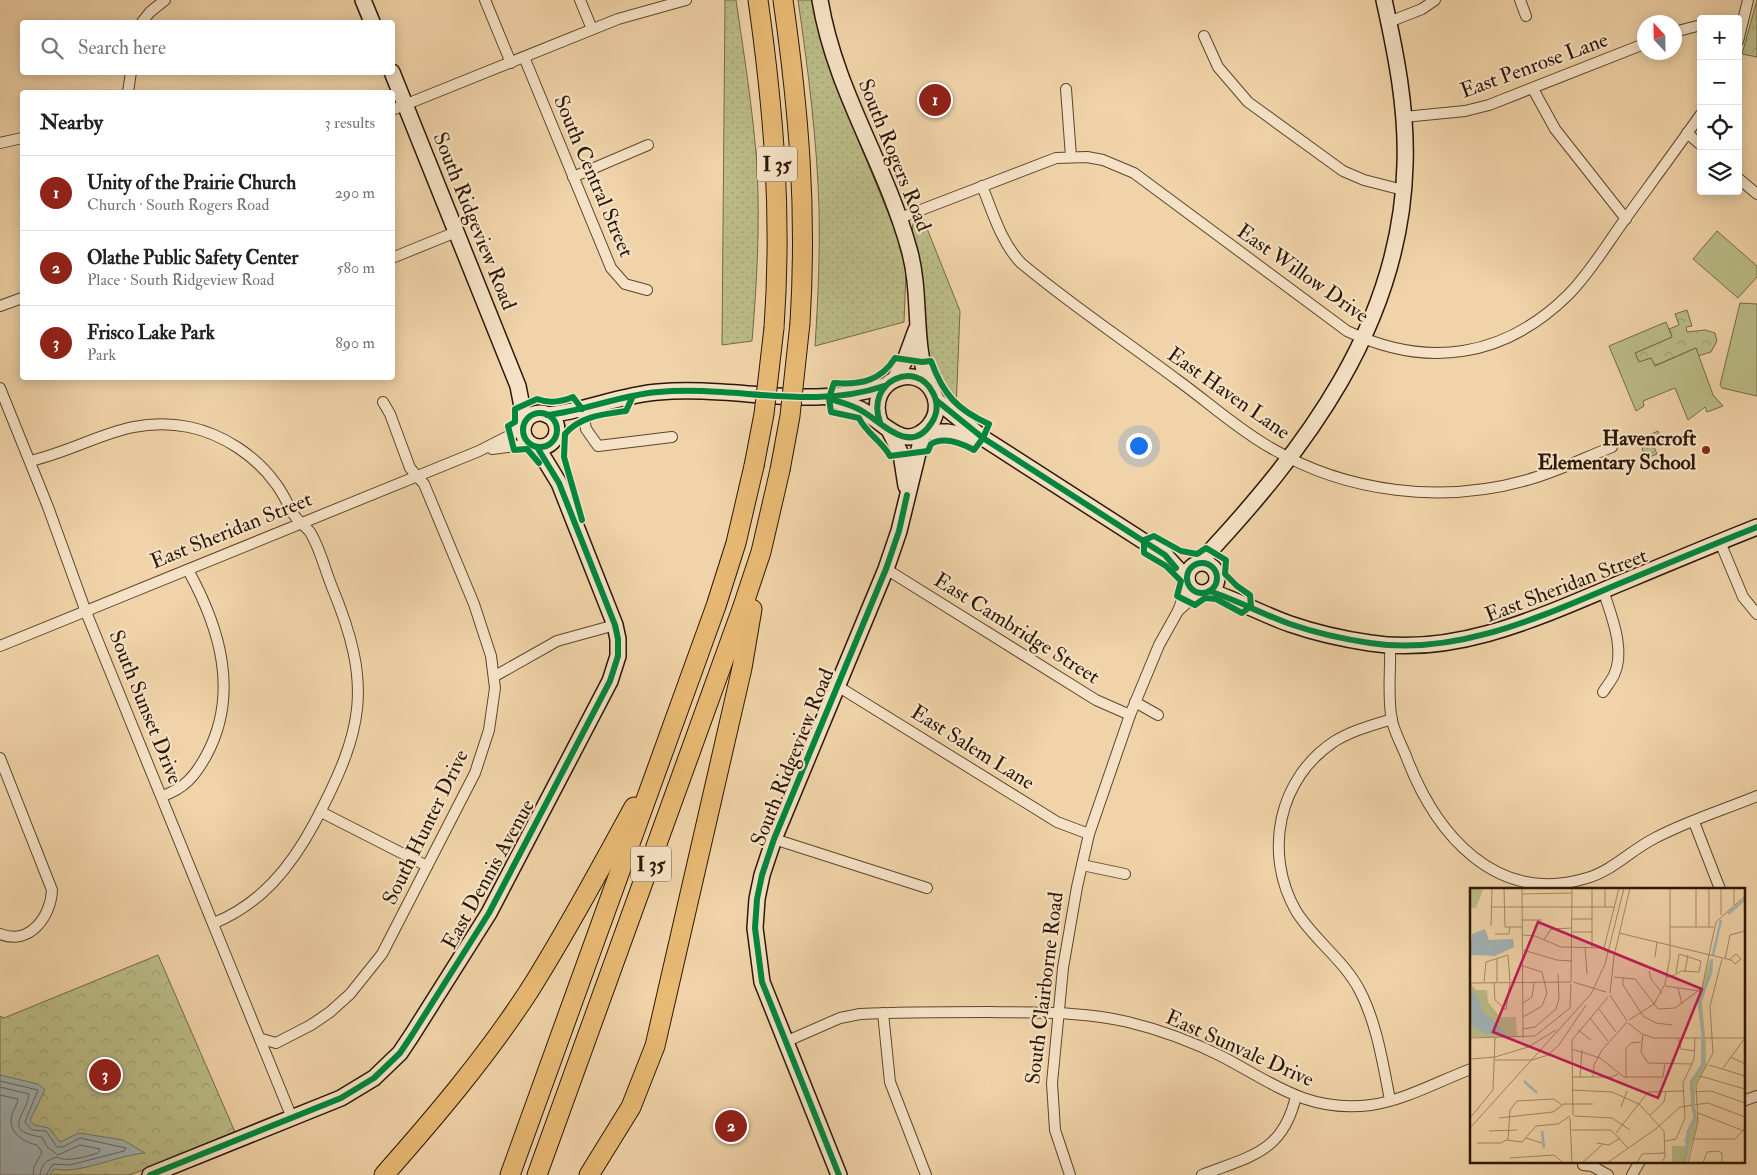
<!DOCTYPE html>
<meta charset="utf-8">
<style>
:root{--surface:#fff;--page:#f6f6f6;--text:#202124;--muted:#757577;--line:#e0e0e0;--accent:#8f2418}
body{margin:0;font-family:"IM FELL Double Pica",serif;background:var(--page);color:var(--text)}
.controls{position:absolute;right:15px;top:15px;display:grid;overflow:hidden;border-radius:5px;box-shadow:0 2px 12px #0003}
.controls button{width:45px;height:45px;display:grid;place-items:center;padding:0;border:0;border-bottom:1px solid var(--line);background:var(--surface);color:var(--text);font:25px sans-serif}
.compass{position:absolute;left:1637px;top:15px;width:45px;height:45px;border-radius:50%;background:var(--surface);box-shadow:0 2px 12px #0003;rotate:338deg}
.you{position:absolute;left:1138px;top:445px;width:18px;height:18px;margin:-12px;border:4px solid #fff;border-radius:50%;background:#1a73e8;box-shadow:0 0 0 8px #1a73e833}
.badge{display:grid;place-items:center;width:32px;height:32px;border-radius:50%;background:var(--accent);color:#fff;font-size:16px;font-weight:700}
.pin{position:absolute;translate:-50% -50%;border:2px solid #fff;box-shadow:0 1px 5px #0006}
.list{margin:0;padding:0;list-style:none}
h2{display:flex;justify-content:space-between;align-items:center;height:65px;margin:0;padding:0 20px;font-size:21px}
h2 small{font-size:16px;font-weight:400;color:var(--muted)}
.list li{display:grid;grid-template-columns:32px 1fr auto;gap:15px;align-items:center;box-sizing:border-box;height:75px;padding:0 20px;border-top:1px solid var(--line)}
.list b{display:block;font-size:19px;white-space:nowrap}
.list p{margin:0;font-size:16px;white-space:nowrap;color:var(--muted)}
.list em{font-size:16px;font-style:normal;color:var(--muted)}
.icon{flex:none;width:28px;height:28px;fill:none;stroke:currentColor;stroke-width:2;stroke-linecap:round;stroke-linejoin:round}
.map{position:relative;flex:none;width:1757px;height:1175px;overflow:hidden}
.search{position:absolute;background:var(--surface);box-shadow:0 2px 12px #0003;left:20px;top:20px;width:375px;height:55px;display:flex;align-items:center;gap:12px;box-sizing:border-box;padding:0 18px;border-radius:5px;color:var(--muted);font-size:19px}
.panel{position:absolute;background:var(--surface);box-shadow:0 2px 12px #0003;left:20px;top:90px;width:375px;height:290px;border-radius:5px}
.map>svg:first-child{display:block}
.grass{fill:url(#grass-dots);stroke:#746a46}
.park{fill:url(#park-crowns);stroke:#746a46}
.garden{fill:#bbbc87;stroke:#746a46}
.water{fill:#a1b4b5;stroke:#72756e}
.lines{fill:none;stroke-linecap:round;stroke-linejoin:round}
.shore{stroke:#66665c;stroke-width:1}
.street-casing{stroke:#5d462d;stroke-width:12}
.secondary-casing{stroke:#2c1704;stroke-width:18}
.highway-casing{stroke:#2c1704;stroke-width:21}
.street{stroke:#f5e2c6;stroke-width:10}
.secondary{stroke:#f5e2c6;stroke-width:15}
.highway{stroke:#e8ba74;stroke-width:19}
.highway-bridge-casing{stroke:#2c1704;stroke-width:21;stroke-linecap:butt}
.highway-bridge{stroke:#e8ba74;stroke-width:19}
.cycleway-casing{stroke:#f5e2c6;stroke-width:9}
.cycleway{stroke:#00873e;stroke-width:6}
.poi-dot{fill:#8f2418;stroke:#f5e2c6;stroke-width:2}
.labels{text-anchor:middle;stroke-width:4.5;stroke-linejoin:round;paint-order:stroke}
.shield{fill:#f5e2c6;stroke:#68543e;stroke-width:1}
.shield-label{font-size:20px;font-weight:bold;fill:#2c1704}
.street-label{font-size:21px;fill:#2c1704;stroke:#f5e2c6}
.poi-label{font-size:21px;font-weight:bold;fill:#2c1704;stroke:#f5e2c6;text-anchor:end}
.inset-river{fill:none;stroke:#a1b4b5;stroke-width:2.5}
.inset-road{fill:none;stroke:#a28866;stroke-width:1}
.view{fill:#c2185b;fill-opacity:0.15;stroke:#c2185b;stroke-width:2.5}
.inset-edge{fill:none;stroke:#2c1704;stroke-width:2.5}
</style>
<div class="map">
<svg width="1757" height="1175" viewBox="0 0 1757 1175">
<defs>
<pattern id="grass-dots" width="8" height="8" patternUnits="userSpaceOnUse" patternTransform="scale(1.25)"><rect width="8" height="8" fill="#bbbc87"/><path d="M2 2h.1M6 6h.1" fill="none" stroke="#a1a173" stroke-width="1.8" stroke-linecap="round"/></pattern>
<pattern id="park-crowns" width="20" height="18" patternUnits="userSpaceOnUse" patternTransform="scale(1.25)"><rect width="20" height="18" fill="#bbbc87"/><path d="M2 6a3 3 0 1 1 6 0M12 15a3 3 0 1 1 6 0" fill="none" stroke="#a1a173"/></pattern>
</defs>
<rect width="100%" height="100%" fill="#f0d3a8"/>
<filter id="stains"><feTurbulence type="fractalNoise" baseFrequency=".004" numOctaves="4"/><feColorMatrix values="0 0 0 0 .2 0 0 0 0 .09 0 0 0 0 .02 0 0 0 .5 -.17"/></filter>
<radialGradient id="worn" r=".72"><stop offset=".6" stop-color="#630" stop-opacity="0"/><stop offset="1" stop-color="#630" stop-opacity=".3"/></radialGradient>
<g class="grass">
<path d="M725,0h11c8,55 17,110 21,166 3,58 0,117 -5,175l-30,4z"/>
<path d="M798,0h14l19,73 66,162 9,37 -2,50 -89,24c3,-45 5,-91 4,-137 -2,-70 -11,-140 -21,-209z"/>
<path d="M922,216l38,95 -4,99 -16,-16 -10,-17 -7,-89 -11,-54 1,-11z"/>
<path d="M1658,431l5,11 -9,5 3,7 -12,5 -5,-20z"/>
</g>
<g class="park">
<path d="M1757,0v57l-15,-3z"/>
<path d="M1687,310l5,16 -6,1 1,5 18,-2 10,3 2,8 -6,11 -13,4 -2,-8 -42,18 -3,-8 -12,4 -4,-9 37,-16 -3,-8 10,-4 -4,-11z"/>
<path d="M158,955l77,177 -105,43h-130v-159l4,2z"/>
</g>
<g class="garden">
<path d="M1717,231l40,35v11l-19,21 -45,-39z"/>
<path d="M1740,303l17,1v92l-35,-8 -2,-3z"/>
<path d="M1666,322l6,15 -37,16 4,9 12,-4 4,8 41,-18 17,47 10,11 -16,6 -2,-5 -17,13 -13,-32 -32,13 1,5 -8,5 -27,-65z"/>
</g>
<path class="water" d="M0,1075l38,9 7,6 -15,30 4,5 15,3 11,14 19,-9 44,7 22,13c-27,2 -67,22 -91,16l-4,6h-50z"/>
<g class="lines">
<g class="shore">
<path d="M0,1081l38,9 -13,32 7,8 14,1 11,16h6l17,-9 46,10 -2,3 -54,14 -17,-1 -7,11"/>
<path d="M0,1087l29,7c-2,21 -29,37 13,43l5,10 11,8 22,-10 20,4 -2,4c-10,3 -32,10 -41,4 -10,3 -16,7 -17,18"/>
<path d="M0,1095l18,4c-1,6 -4,10 -6,15 -5,18 11,28 25,31l5,7 -8,15 -1,8"/>
</g>
<g class="street-casing">
<g id="street">
<path d="M485,0l26,63"/>
<path d="M580,0l12,29"/>
<path d="M1520,0l6,16"/>
<path d="M142,22l8,-10 15,-12"/>
<path d="M1389,22l33,-13 13,-9"/>
<path d="M1674,32l27,-7"/>
<path d="M1204,36l14,31 30,35 95,69 21,9 39,10"/>
<path d="M1738,41l10,-41"/>
<path d="M524,57l87,211 14,16 22,6"/>
<path d="M1066,89l5,68"/>
<path d="M1533,89l22,40 71,90"/>
<path d="M128,92l3,-20"/>
<path d="M392,110l226,-91 68,-19"/>
<path d="M1404,117l61,-6 24,-6 155,-61"/>
<path d="M1687,133l14,12"/>
<path d="M0,143l22,-5"/>
<path d="M573,177l75,-32"/>
<path d="M1738,178l19,16"/>
<path d="M982,186c11,27 19,56 39,77 49,41 103,77 155,116 31,22 61,50 95,69 76,45 172,56 256,32 29,-8 57,-22 85,-33"/>
<path d="M900,218l156,-60 31,-1 16,3 31,13 213,158c80,38 157,27 221,-36 21,-21 37,-48 55,-73 26,-36 52,-71 78,-108"/>
<path d="M392,258l64,-26"/>
<path d="M0,306l22,-8"/>
<path d="M0,388l48,119 38,105 206,506"/>
<path d="M582,409l4,20 12,17 74,-9"/>
<path d="M492,449l38,-5"/>
<path d="M30,461c57,-13 97,-47 159,-34 34,7 67,29 87,57 7,9 12,21 18,31 4,6 11,11 16,17 10,16 15,38 22,55 41,99 32,142 -17,235 -24,45 -54,82 -101,101"/>
<path d="M1720,542l23,55 14,17"/>
<path d="M886,569l210,131 34,15"/>
<path d="M1603,590c8,25 23,60 11,85 -3,6 -7,11 -11,17"/>
<path d="M1178,611l20,-18"/>
<path d="M1390,645c1,25 -3,52 2,76 3,12 9,23 14,35 29,77 89,150 181,122 25,-7 44,-28 68,-40 32,-17 68,-28 102,-42"/>
<path d="M0,646l479,-195 45,-23"/>
<path d="M495,676l62,-35 58,-16"/>
<path d="M839,687l202,125 16,10 32,12"/>
<path d="M1135,702l23,13"/>
<path d="M0,758l52,132c-1,26 -22,56 -52,44"/>
<path d="M162,796c22,-7 33,-20 44,-40 34,-62 14,-128 -18,-186"/>
<path d="M321,812l106,54"/>
<path d="M1694,822l26,67"/>
<path d="M774,839l153,49"/>
<path d="M1082,865l43,9"/>
<path d="M883,1013l7,69 36,93"/>
<path d="M262,1039l14,4 35,-18 19,-13 20,-18 32,-40 93,-181 14,-43 6,-42 -4,-32 -17,-52 -50,-120 -14,-16 -20,-54 -7,-12"/>
<path d="M785,1042l55,-24 20,-4c43,-2 86,-2 129,-2 46,1 93,-1 139,10 33,8 65,20 95,35 51,27 86,56 148,48 34,-5 68,-24 100,-36"/>
<path d="M1390,1100c-7,-36 -13,-76 -30,-109 -16,-31 -46,-51 -64,-80 -33,-58 -18,-133 39,-170 18,-11 38,-16 57,-22"/>
<path d="M1743,1101l14,-5"/>
<path d="M1583,1165l9,1 16,9"/>
<path d="M1070,1175l-15,-45 -3,-47 11,-115 14,-81 12,-53 41,-119 29,-70 19,-34 10,-27"/>
<path d="M1202,1175c48,-19 81,-22 94,-79"/>
<path d="M1632,1175l8,-14"/>
</g>
</g>
<g class="secondary-casing">
<g id="secondary">
<path d="M363,0l9,22"/>
<path d="M820,0c15,91 65,162 89,249 13,45 3,93 20,137"/>
<path d="M392,72l126,314 7,36"/>
<path d="M895,379l10,-19 11,-30"/>
<path d="M831,399c10,3 20,6 29,10 23,12 44,45 69,17 7,-8 9,-19 6,-29 -13,-38 -71,-19 -55,25"/>
<path d="M936,400l47,38 182,117 22,24"/>
<circle cx="540" cy="430" r="17"/>
<path d="M547,415c38,-4 73,-20 111,-23 76,-7 153,19 226,-6"/>
<path d="M890,432l11,22 5,32"/>
<path d="M924,432h23l35,6"/>
<path d="M1200,562c105,-112 201,-237 205,-397 2,-56 -9,-111 -21,-165"/>
<circle cx="1202" cy="578" r="15"/>
<path d="M1209,591c28,9 53,23 81,33 26,9 53,15 80,19 90,14 178,-30 258,-63 43,-18 86,-36 129,-53"/>
<path d="M150,1175l191,-77 33,-20 26,-25 12,-18 77,-122 121,-232 8,-25v-17l-3,-14 -56,-142 -22,-36"/>
<path d="M839,1175l-77,-193 -7,-54 2,-29 5,-24 12,-36 112,-270 13,-38 24,-98"/>
</g>
</g>
<g class="highway-casing">
<g id="highway">
<path d="M758,0c16,113 24,214 16,328"/>
<path d="M783,0c16,112 24,210 17,323"/>
<path d="M384,1175c52,-59 102,-118 145,-184 38,-60 71,-122 105,-184"/>
<path d="M510,1175l206,-569 20,-63 18,-77"/>
<path d="M537,1175l205,-566 19,-57 19,-82"/>
<path d="M589,1175l42,-68 24,-61 87,-378 10,-59"/>
</g>
</g>
<use href="#street" class="street"/>
<use href="#secondary" class="secondary"/>
<use href="#highway" class="highway"/>
<g class="highway-bridge-casing">
<g id="highway-bridge">
<path d="M754,466l10,-52 10,-86"/>
<path d="M780,470l10,-54 10,-93"/>
</g>
</g>
<use href="#highway-bridge" class="highway-bridge"/>
<g class="cycleway-casing">
<g id="cycleway">
<path d="M895,358l27,4 9,-1c12,33 26,49 58,63l-6,14 -9,12c-13,-7 -30,-14 -43,-6l-3,7 -38,5c-8,-15 -24,-23 -31,-38l-28,-6 -2,-14 5,-15c26,2 47,-2 61,-25z"/>
<path d="M830,399c10,3 23,6 32,12 21,12 49,46 70,11 6,-9 6,-20 1,-29 -17,-35 -68,-11 -53,29"/>
<path d="M936,400l47,38 182,117 11,13"/>
<circle cx="540" cy="430" r="17"/>
<path d="M547,415c38,-4 73,-20 111,-23 76,-7 153,19 226,-6"/>
<path d="M539,463l-12,-14 -13,1 -6,-24 7,-4v-13l22,-10c13,5 24,3 36,-2l9,12"/>
<path d="M582,520l-18,-63 1,-23c15,-18 39,-20 61,-23l7,-15"/>
<path d="M1154,536l27,15 16,3 9,-6 20,12 -1,14 12,12 13,9 1,11 -9,7 -26,-14 -11,-1 -10,7 -18,-9 4,-15 -15,-15 -22,-13v-13z"/>
<circle cx="1202" cy="578" r="15"/>
<path d="M1209,591c28,9 53,23 81,33 26,9 53,15 80,19 90,14 178,-30 258,-63 43,-18 86,-36 129,-53"/>
<path d="M150,1175l191,-77 33,-20 26,-25 12,-18 77,-122 121,-232 8,-25v-17l-3,-14 -56,-142 -22,-36"/>
<path d="M839,1175l-77,-193 -7,-54 2,-29 5,-24 12,-36 112,-270 13,-38 8,-36"/>
</g>
</g>
<use href="#cycleway" class="cycleway"/>
</g>
<circle class="poi-dot" cx="1706" cy="450" r="5"/>
<g class="labels">
<g class="shield">
<rect x="757" y="146.5" width="40" height="35" rx="4"/>
<rect x="631" y="846.5" width="40" height="35" rx="4"/>
</g>
<g class="shield-label">
<text x="777" y="171">I 35</text>
<text x="651" y="871">I 35</text>
</g>
<g class="street-label">
<text transform="translate(1534 65) rotate(-20)" y="7">East Penrose Lane</text>
<text transform="translate(895 155) rotate(68)" y="7">South Rogers Road</text>
<text transform="translate(594 176) rotate(67)" y="7">South Central Street</text>
<text transform="translate(475 221) rotate(68)" y="7">South Ridgeview Road</text>
<text transform="translate(1303 273) rotate(35)" y="7">East Willow Drive</text>
<text transform="translate(1229 393) rotate(35)" y="7">East Haven Lane</text>
<text transform="translate(231 530) rotate(-22)" y="7">East Sheridan Street</text>
<text transform="translate(1566 585) rotate(-21)" y="7">East Sheridan Street</text>
<text transform="translate(1017 628) rotate(32)" y="7">East Cambridge Street</text>
<text transform="translate(146 707) rotate(68)" y="7">South Sunset Drive</text>
<text transform="translate(973 747) rotate(32)" y="7">East Salem Lane</text>
<text transform="translate(792 757) rotate(-68)" y="7">South Ridgeview Road</text>
<text transform="translate(425 827) rotate(-64)" y="7">South Hunter Drive</text>
<text transform="translate(488 874) rotate(-61)" y="7">East Dennis Avenue</text>
<text transform="translate(1044 988) rotate(-83)" y="7">South Clairborne Road</text>
<text transform="translate(1240 1048) rotate(24)" y="7">East Sunvale Drive</text>
</g>
<g class="poi-label">
<text x="1696" y="445">Havencroft<tspan x="1696" dy="24">Elementary School</tspan></text>
</g>
</g>
<g transform="translate(1470 888)">
<rect width="275" height="275" fill="#f0d3a8"/>
<path d="M240,70l1,15 -9,29 3,35h-3l-4,-35zM0,95l6,7h11l1,12 12,15h16l1,20h-47zM231,151h5v28l-11,18v19l-4,1 -1,-23 11,-18zM221,218h4l3,16 -12,41h-14v-17h15l-3,-5 10,-24z" fill="#bbbc87"/>
<path d="M0,0l13,2 -7,18h-6z" fill="#bbbc87"/>
<path d="M15,41l4,11 24,-1 1,8 -19,9 -25,-1 2,-21zM1,102l6,5 6,16 25,24 -21,-1 -13,-6 -4,-6z" fill="#a1b4b5"/>
<path class="inset-river" d="M258,26l17,-15M243,67l8,-35M233,148l-4,-33 12,-30 1,-14M54,193l13,12M223,215l-2,-21 12,-17v-26M72,243l2,17M215,275l3,-32 7,-14 -2,-10"/>
<path class="inset-road" d="M34,0l1,39h17M52,0l1,150M122,0v59M135,0v19M52,6l50,-1M264,17v-17M21,19h124M251,27v-27M102,31h20M52,32h20M21,38l1,-38M200,39h44M226,39v-39M239,39v-39M102,44h20M149,45l112,27 4,4 6,-5 -5,-5 -7,6M25,46h14l1,-7M53,47l12,1 26,11 43,1 15,-60M74,52l7,-11 21,-1M115,59l2,27M53,62l34,10 15,1M185,69l2,-15M27,70v24M255,71l5,-24 15,-4M179,83l2,8 11,14M215,83l3,-16M144,89l21,2 23,30 17,-1 27,-20 14,-66 29,-26M153,89v8l20,31 13,7 16,2M197,89l6,-1 8,-5 18,1 2,-11 -22,-7 -3,19M101,93l1,-93M14,94l2,-20 22,-7 2,26 -4,29 -11,-10 -1,-18M103,94l33,10M0,95l101,-1M195,98l35,5M208,100l4,16M140,105l4,-37 16,-68M140,107l17,26M53,115l9,-6 2,-14M129,121l17,23M53,129l19,-11 5,-13 -5,-21 -19,-6M120,130l18,23M159,132l25,-16 11,-20 5,-27v-69M158,135l14,11 12,4h91M53,141l12,-2 21,-18 3,-10 -1,-25M108,142l13,10M173,147l-2,17 7,11 44,1M0,150l65,-2 35,-28 1,-24M208,150l3,11 14,2M102,161l28,9 24,19h39l2,-14M25,169l33,-10 28,-17M261,169l14,7M0,171l25,-2M25,172h37l16,-5 11,-10 27,-40M239,177l36,11M253,180l22,-30M230,188l45,13M102,189h40l6,-3M110,189l2,-27M123,189l1,-12 8,-15 25,-28M156,190v-29l5,-6 10,-1M102,202l40,2 27,12 25,27 1,26 -4,6M225,204l16,-1 34,12M151,219l6,-16M228,225l46,18M103,227l-1,-75 36,-43M180,227l14,-13 2,-11M104,228l38,2 18,12M0,230l23,-28 2,-52M29,230l54,-6 11,-8h29M100,230l2,45M0,240l121,-134 14,-30 19,-76M102,242h39l17,18M19,243l28,-1M146,245l32,-41 35,-1M56,250l16,5M223,251h42l10,-11M37,252l15,2 14,-16 22,-2 12,-8M195,253l11,-2 9,-21 -2,-35 11,-24 1,-21M7,255h24l7,-4 2,-29 7,-9 37,-2 8,6M127,255l12,2 11,-7M40,270l44,-3 9,8M112,275l21,-19M137,275l50,-35 23,-21 28,-4 37,14M167,275l5,-9 23,-1M218,275l10,-41 -2,-37 17,-32 -3,-47 12,-47M233,275l4,-11 11,-1 4,2v10"/>
<path class="view" d="M68,34l164,67 -44,109 -165,-66z"/>
<rect width="275" height="275" class="inset-edge"/>
</g>
<rect width="100%" height="100%" filter="url(#stains)"/>
<rect width="100%" height="100%" fill="url(#worn)"/>
</svg>
<div class="controls">
<button>+</button>
<button>−</button>
<button><svg class="icon" aria-label="locate" viewBox="0 0 24 24"><circle cx="12" cy="12" r="6"/><path d="M12 2v4M12 18v4M2 12h4M18 12h4"/></svg></button>
<button><svg class="icon" aria-label="layers" viewBox="0 0 24 24"><path d="M12 4l9 5-9 5-9-5zM3 14l9 5 9-5"/></svg></button>
</div>
<svg class="compass" viewBox="-18 -18 36 36"><path d="M0-13l5 13h-10z" fill="#e53935"/><path d="M0 13l5-13h-10z" fill="#757577"/></svg>
<div class="you"></div>
<div class="pin badge" style="left:935px;top:100px">1</div>
<div class="pin badge" style="left:731px;top:1126px">2</div>
<div class="pin badge" style="left:105px;top:1075px">3</div>
<div class="search"><svg class="icon" aria-label="search" viewBox="0 0 24 24"><circle cx="10" cy="10" r="6"/><path d="M15 15l6 6"/></svg>Search here</div>
<section class="panel">
<h2>Nearby<small>3 results</small></h2>
<ul class="list">
<li><span class="badge">1</span><div><b>Unity of the Prairie Church</b><p>Church · South Rogers Road</p></div><em>290 m</em></li>
<li><span class="badge">2</span><div><b>Olathe Public Safety Center</b><p>Place · South Ridgeview Road</p></div><em>580 m</em></li>
<li><span class="badge">3</span><div><b>Frisco Lake Park</b><p>Park</p></div><em>890 m</em></li>
</ul>
</section>
</div>
